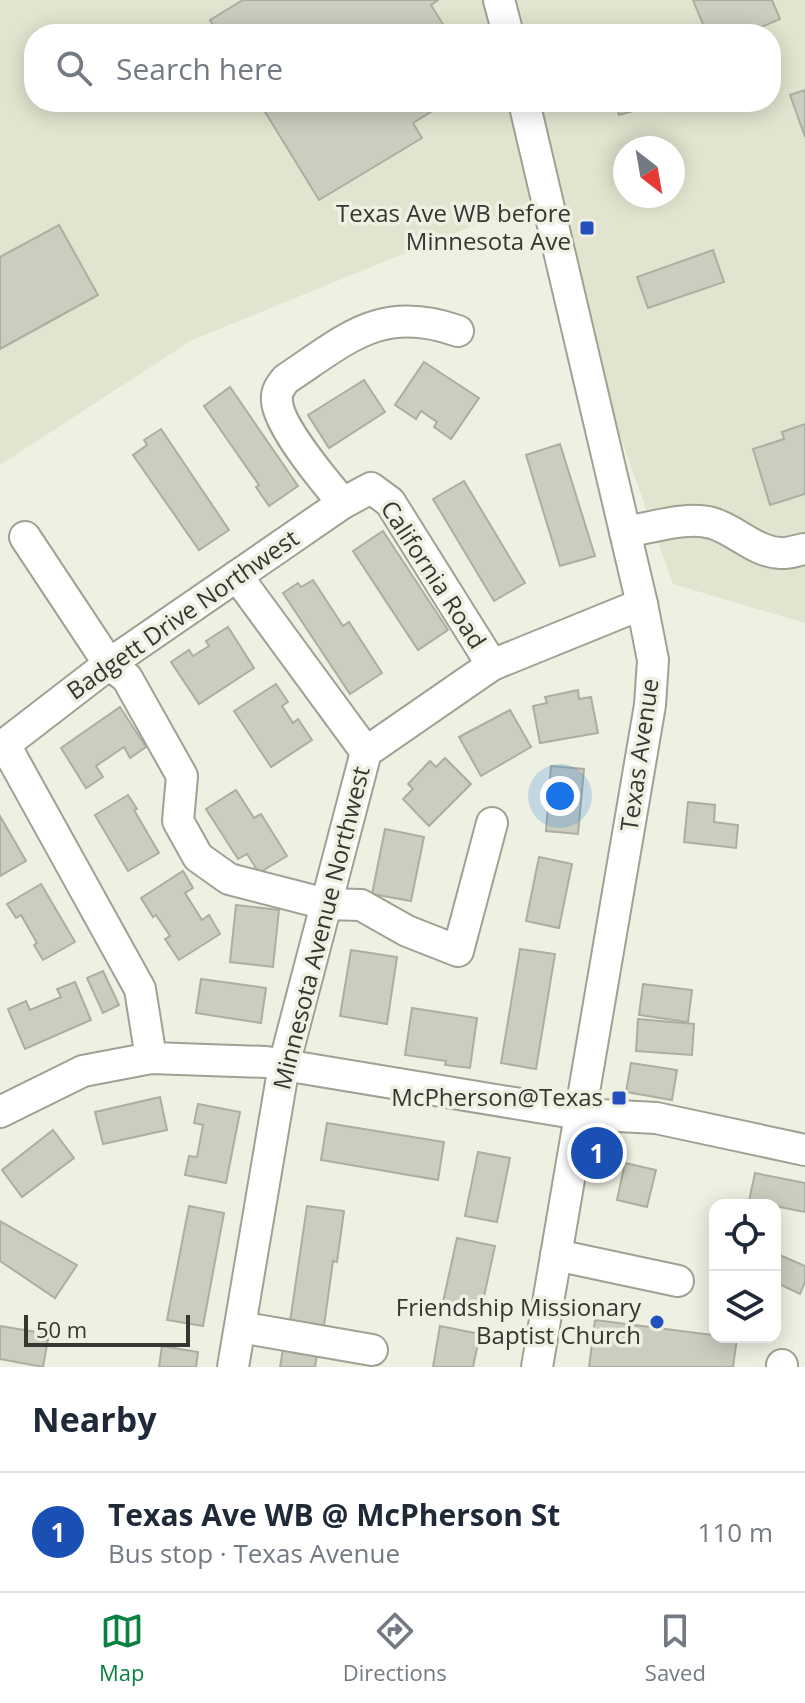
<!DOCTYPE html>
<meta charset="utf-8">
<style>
:root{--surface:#fff;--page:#f6f6f7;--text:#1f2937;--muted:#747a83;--line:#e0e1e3;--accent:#0b8043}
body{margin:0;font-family:"Open Sans",sans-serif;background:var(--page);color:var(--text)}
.controls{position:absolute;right:24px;bottom:24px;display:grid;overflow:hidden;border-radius:16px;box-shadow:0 4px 20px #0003}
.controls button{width:72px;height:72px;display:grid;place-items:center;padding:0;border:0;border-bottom:2px solid var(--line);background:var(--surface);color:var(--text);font:40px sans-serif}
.compass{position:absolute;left:613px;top:136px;width:72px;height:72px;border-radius:50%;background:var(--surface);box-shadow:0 4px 20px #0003;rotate:149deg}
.scale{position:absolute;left:24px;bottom:20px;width:166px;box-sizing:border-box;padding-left:8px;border:4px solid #363732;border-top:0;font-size:22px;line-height:28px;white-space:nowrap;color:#363732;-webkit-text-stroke:6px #eef0e1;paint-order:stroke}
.you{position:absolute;left:560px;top:796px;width:28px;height:28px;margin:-20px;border:6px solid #fff;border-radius:50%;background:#1a73e8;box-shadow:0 0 0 12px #1a73e833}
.badge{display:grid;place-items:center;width:52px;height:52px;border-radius:50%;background:var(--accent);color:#fff;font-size:26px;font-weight:700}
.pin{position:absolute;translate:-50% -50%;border:4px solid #fff;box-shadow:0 2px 8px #0006}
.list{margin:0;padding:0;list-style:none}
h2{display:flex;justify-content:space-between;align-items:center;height:104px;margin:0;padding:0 32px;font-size:34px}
h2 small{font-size:26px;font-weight:400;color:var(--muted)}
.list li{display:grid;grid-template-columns:52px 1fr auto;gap:24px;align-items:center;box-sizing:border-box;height:120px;padding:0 32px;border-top:2px solid var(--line)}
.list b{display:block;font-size:30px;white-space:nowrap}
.list p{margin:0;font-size:26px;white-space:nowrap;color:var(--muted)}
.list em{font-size:26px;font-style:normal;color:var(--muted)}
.icon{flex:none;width:44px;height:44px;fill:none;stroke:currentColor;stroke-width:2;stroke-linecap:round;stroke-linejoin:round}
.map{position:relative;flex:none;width:805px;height:1367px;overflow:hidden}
.search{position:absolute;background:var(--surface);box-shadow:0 4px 20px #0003;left:24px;right:24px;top:24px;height:88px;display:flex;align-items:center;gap:20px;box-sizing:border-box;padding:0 28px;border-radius:32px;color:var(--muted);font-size:30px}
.sheet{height:224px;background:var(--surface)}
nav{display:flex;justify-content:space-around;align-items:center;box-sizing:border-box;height:112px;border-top:2px solid var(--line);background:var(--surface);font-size:22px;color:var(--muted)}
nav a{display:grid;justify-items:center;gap:4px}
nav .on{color:var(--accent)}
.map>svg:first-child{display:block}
.built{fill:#e2e4cf;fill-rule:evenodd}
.building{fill:#cbcdbf;stroke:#acaea0;stroke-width:2}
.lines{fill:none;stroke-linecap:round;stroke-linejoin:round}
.minor-casing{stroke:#9fa193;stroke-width:34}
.minor{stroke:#fff;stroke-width:30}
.poi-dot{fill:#2450be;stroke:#eef0e1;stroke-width:3}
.labels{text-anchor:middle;stroke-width:7;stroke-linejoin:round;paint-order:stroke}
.poi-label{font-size:24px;fill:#363732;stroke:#eef0e1;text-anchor:end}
.street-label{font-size:24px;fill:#363732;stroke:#eef0e1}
</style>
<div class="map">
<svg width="805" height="1367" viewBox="0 0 805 1367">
<rect width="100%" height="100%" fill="#eef0e1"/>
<path class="built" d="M0,0h805v623l-132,-39 -137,-384 -344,140 -192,125zM34,34h737v68h-737zM625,148h48v48h-48z"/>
<g class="building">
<path d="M243,0h195l-7,5 18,29h-231l-8,-14z"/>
<path d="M693,0h79l8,19 -35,15h-38z"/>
<path d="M805,90v47l-15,-42z"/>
<path d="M259,102h188l-34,21 9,15 -103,62z"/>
<path d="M615,102h50l-46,13z"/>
<path d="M59,225l39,70 -98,54v-92z"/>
<path d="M713,250l11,32 -76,26 -11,-31z"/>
<path d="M424,362l55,36 -28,41 -17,-12 3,-5 -16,-11 -5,8 -21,-14z"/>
<path d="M364,380l21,32 -56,36 -21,-33z"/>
<path d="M230,387l68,99 -29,20 -13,-19 3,-2 -55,-79z"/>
<path d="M805,424v70l-35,11 -17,-56 31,-10 -2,-7z"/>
<path d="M161,429l68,101 -30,20 -66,-95 14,-10 -3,-5z"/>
<path d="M560,444l35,112 -35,10 -34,-111z"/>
<path d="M464,481l61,102 -31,18 -61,-102z"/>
<path d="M383,531l65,99 -30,20 -65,-99z"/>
<path d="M313,580l30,46 6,-4 33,51 -32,21 -67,-101 15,-10 3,4z"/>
<path d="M228,627l26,41 -55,36 -28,-42 18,-12 4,6 16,-10 -3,-5z"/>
<path d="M276,684l12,18 -6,4 11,17 5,-4 14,21 -41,27 -37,-56z"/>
<path d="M578,690l1,9 12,-2 7,36 -58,10 -7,-37 14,-3 -2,-6z"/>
<path d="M120,707l26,40 -16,11 -6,-11 -28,19 7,11 -17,11 -25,-40z"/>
<path d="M510,710l21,37 -50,29 -22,-39z"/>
<path d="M445,758l26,26 -42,42 -26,-27 10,-10 -5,-5 22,-23 6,6z"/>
<path d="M551,766l33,3 -6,65 -32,-3z"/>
<path d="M236,790l18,28 7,-4 26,42 -28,17 -12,-19 -9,5 -32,-50z"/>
<path d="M128,795l9,14 -3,1 25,43 -31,18 -33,-56z"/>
<path d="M688,802l27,3 -1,17 24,3 -2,23 -52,-6z"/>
<path d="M0,816l26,45 -26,15z"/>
<path d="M385,829l39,8 -13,64 -39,-7z"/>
<path d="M539,857l33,7 -13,64 -33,-7z"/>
<path d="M183,871l10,17 -8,5 17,27 7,-5 11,19 -41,26 -14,-21 5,-3 -14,-21 -3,2 -12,-19z"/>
<path d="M41,884l34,58 -32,18 -9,-15 3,-2 -16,-28 -5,3 -9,-14z"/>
<path d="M236,905l43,5 -6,57 -43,-5z"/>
<path d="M520,949l35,5 -19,115 -35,-6z"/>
<path d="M351,950l46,7 -10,67 -47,-8z"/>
<path d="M103,971l16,34 -16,8 -16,-35z"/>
<path d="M201,979l65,9 -5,35 -65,-10z"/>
<path d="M75,982l16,38 -66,29 -17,-40 18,-8 4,9 31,-13 -4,-8z"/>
<path d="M643,984l49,6 -4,32 -49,-7z"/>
<path d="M412,1008l65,10 -7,50 -25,-3 1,-4 -41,-6z"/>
<path d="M638,1019l56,5 -2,31 -56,-4z"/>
<path d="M631,1063l46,7 -5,30 -46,-8z"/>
<path d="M160,1097l7,33 -64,14 -8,-32z"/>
<path d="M198,1104l42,8 -14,71 -41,-8 4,-19 8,1 6,-32 -9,-2z"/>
<path d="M327,1123l117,19 -6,38 -117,-20z"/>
<path d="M53,1130l21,28 -52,39 -20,-27z"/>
<path d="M478,1152l32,6 -13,64 -32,-6z"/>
<path d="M625,1163l31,7 -9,37 -30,-7z"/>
<path d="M755,1173l50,10v29l-56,-11z"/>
<path d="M189,1206l35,7 -21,113 -36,-6z"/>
<path d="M307,1206l37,5 -7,51 -4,-1 -9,65 -34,-4z"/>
<path d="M0,1221l77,44 -22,33 -55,-37z"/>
<path d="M457,1238l38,8 -14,64 -38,-8z"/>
<path d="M775,1253l30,13v16l-5,12 -25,-12z"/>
<path d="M595,1320l142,18 -4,29h-144z"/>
<path d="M0,1326l49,8 -6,33 -43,-8z"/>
<path d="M440,1326l40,8 -7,33h-40z"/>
<path d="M162,1346l36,6 -2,15h-37z"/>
<path d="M283,1349l34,6 -2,12h-35z"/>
</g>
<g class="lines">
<g class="minor-casing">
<g id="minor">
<path d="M499,0l9,34"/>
<path d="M524,102l118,502 11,56 -3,45 -113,662"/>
<path d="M343,503c-17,-20 -65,-77 -66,-102 -1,-9 3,-15 9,-22 62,-41 95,-75 172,-48"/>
<path d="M625,532c26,-4 61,-16 87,-9 24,7 43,29 68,30 8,1 17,-3 25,-4"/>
<path d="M25,537l84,127 18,14 55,98 -4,45 20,36 31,22 97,25 35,1 46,26 51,20 34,-128"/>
<path d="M237,576l129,176"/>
<path d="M5,745l135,244 11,69"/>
<path d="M0,748l109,-84 234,-161 28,-15 19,14 102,163"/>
<path d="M0,1112l83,-41 68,-13 115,4 314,52 76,4 149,32"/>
<path d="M556,1255l122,26"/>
<path d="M240,1327l132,23"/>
<path d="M233,1367l51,-302 82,-313 126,-87 150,-61"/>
<path d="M782,1367v-2"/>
</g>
</g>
<use href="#minor" class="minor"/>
</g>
<g class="poi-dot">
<rect x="579" y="220" width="16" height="16" rx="4"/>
<rect x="611" y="1090" width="16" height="16" rx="4"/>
<circle cx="657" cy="1322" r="8"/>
</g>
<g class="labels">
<g class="poi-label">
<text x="571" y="222">Texas Ave WB before<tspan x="571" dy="28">Minnesota Ave</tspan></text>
<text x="603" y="1106">McPherson@Texas</text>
<text x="641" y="1316">Friendship Missionary<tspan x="641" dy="28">Baptist Church</tspan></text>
</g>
<g class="street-label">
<text transform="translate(433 575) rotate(57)" y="8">California Road</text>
<text transform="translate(183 615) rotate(-35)" y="8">Badgett Drive Northwest</text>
<text transform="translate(640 755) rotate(-82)" y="8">Texas Avenue</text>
<text transform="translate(322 928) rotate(-76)" y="8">Minnesota Avenue Northwest</text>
</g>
</g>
</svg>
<div class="controls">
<button><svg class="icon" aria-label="locate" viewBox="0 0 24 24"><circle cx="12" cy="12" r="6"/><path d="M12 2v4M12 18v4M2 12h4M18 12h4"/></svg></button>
<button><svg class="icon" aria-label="layers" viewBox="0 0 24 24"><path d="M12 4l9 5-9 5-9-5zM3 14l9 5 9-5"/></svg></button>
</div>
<svg class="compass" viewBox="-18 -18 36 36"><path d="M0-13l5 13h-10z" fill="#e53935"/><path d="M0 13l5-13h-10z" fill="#747a83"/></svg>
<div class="scale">50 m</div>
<div class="you"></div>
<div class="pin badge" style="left:597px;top:1153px;background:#1a4fb4">1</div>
<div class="search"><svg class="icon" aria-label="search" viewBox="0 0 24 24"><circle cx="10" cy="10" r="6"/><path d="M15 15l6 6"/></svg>Search here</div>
</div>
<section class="sheet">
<h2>Nearby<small></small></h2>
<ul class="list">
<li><span class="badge" style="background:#1a4fb4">1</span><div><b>Texas Ave WB @ McPherson St</b><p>Bus stop · Texas Avenue</p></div><em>110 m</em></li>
</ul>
</section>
<nav>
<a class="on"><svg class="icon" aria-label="map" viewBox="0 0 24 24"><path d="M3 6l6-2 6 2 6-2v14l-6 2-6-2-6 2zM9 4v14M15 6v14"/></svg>Map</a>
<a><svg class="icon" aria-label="directions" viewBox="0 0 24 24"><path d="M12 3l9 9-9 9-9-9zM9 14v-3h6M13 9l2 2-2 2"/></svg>Directions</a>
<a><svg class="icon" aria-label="saved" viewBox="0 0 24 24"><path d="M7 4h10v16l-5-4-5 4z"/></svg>Saved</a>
</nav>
